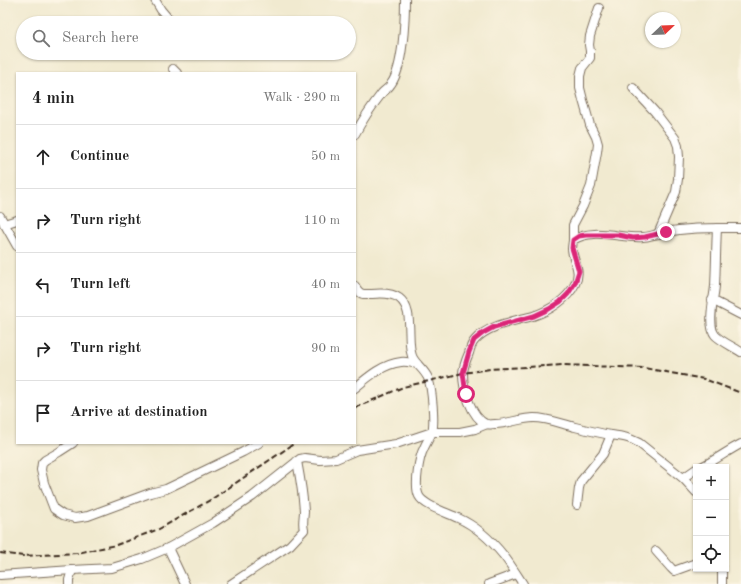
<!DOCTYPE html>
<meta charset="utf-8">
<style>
:root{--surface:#fff;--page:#f2f2f2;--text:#222;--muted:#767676;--line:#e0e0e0}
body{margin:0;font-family:"Old Standard TT",serif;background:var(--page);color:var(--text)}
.controls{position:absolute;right:12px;bottom:12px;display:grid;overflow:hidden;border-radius:0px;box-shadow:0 1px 3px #0004}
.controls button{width:36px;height:36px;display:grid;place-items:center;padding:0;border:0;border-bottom:1px solid var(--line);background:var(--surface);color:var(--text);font:20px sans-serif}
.compass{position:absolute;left:645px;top:12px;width:36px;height:36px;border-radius:50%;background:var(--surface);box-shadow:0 1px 3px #0004;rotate:67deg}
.stop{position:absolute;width:12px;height:12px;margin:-9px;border:3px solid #db2777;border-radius:50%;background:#fff}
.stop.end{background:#db2777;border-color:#fff;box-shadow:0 1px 4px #0008}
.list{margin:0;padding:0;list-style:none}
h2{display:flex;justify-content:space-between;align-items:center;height:52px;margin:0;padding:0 16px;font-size:17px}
h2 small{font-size:13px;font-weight:400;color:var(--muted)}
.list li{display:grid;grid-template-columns:26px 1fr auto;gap:12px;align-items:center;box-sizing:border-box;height:64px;padding:0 16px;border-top:1px solid var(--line)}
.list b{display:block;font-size:15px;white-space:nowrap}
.list em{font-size:13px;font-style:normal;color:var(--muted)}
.icon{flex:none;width:22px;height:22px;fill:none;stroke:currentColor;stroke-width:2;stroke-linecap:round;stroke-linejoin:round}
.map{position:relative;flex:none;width:741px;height:584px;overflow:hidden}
.search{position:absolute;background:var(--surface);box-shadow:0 1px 3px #0004;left:16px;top:16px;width:340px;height:44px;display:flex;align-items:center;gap:10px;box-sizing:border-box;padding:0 14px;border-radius:22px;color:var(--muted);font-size:15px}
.panel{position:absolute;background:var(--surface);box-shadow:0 1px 3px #0004;left:16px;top:72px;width:340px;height:372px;border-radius:0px}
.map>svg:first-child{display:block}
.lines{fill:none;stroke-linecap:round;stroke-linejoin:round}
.street-casing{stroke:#7b6d5c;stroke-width:10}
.street{stroke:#fff;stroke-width:8}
.rail{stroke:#3b2a1e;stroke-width:2;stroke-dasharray:6 3;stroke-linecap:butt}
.route{stroke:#db2777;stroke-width:5}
</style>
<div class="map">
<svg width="741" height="584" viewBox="0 0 741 584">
<rect width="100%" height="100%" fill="#fcf5e5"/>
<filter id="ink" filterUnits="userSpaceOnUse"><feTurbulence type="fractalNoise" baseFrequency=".025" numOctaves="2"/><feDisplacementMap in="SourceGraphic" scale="8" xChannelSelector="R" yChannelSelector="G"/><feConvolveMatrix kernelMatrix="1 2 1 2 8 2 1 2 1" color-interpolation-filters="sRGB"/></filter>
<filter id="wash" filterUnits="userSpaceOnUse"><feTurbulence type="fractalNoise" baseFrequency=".012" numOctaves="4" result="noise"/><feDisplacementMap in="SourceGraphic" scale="16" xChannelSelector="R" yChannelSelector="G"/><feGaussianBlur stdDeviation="0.9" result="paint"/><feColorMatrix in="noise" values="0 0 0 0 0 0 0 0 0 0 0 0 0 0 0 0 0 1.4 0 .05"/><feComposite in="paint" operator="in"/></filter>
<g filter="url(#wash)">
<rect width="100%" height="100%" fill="#f1ead0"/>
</g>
<g filter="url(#ink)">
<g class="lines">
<g class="street-casing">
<g id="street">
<path d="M155,0l6,10 11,13"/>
<path d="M173,69l4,4"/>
<path d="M633,88l22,24 20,26 3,8 1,11 -1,22 -2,13 -18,42"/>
<path d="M355,134c8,-15 17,-28 27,-41 3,-3 7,-5 9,-9 12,-16 14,-63 14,-84"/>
<path d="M0,216l17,30"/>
<path d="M4,224l13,-4"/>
<path d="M717,228c-1,19 -1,39 -2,58 -1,12 -8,39 0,49 4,5 20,13 26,17"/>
<path d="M573,240v-15l10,-19 8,-20 6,-34 1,-8 -2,-7 -6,-12 -7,-25 -3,-12v-12l2,-8 8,-10v-7l-1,-6 1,-9 9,-28"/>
<path d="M355,286c2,4 4,7 8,8 3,0 7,0 9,0 9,-1 20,-1 27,4 16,12 7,40 13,58 3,8 12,13 16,22 4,10 7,44 4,54 -2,5 -6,11 -8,16 -5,9 -10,38 -5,48 5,10 29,17 39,22 18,8 34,23 46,38 7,9 13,19 19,28"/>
<path d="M712,300l29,15"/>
<path d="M355,388c13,-11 28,-24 46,-26 5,-1 11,1 16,2"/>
<path d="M73,443l-14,9 -14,8 -3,3 -1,7 3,13 10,26 9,6 12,3 13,-2 62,-23 16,-4 77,-37 16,-9"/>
<path d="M701,467c15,-7 26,-16 40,-23"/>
<path d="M683,478l13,-9"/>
<path d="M696,492l-13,-14 -44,-35c-11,-6 -16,-6 -28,-8 -12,-2 -24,-5 -36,-8 -13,-3 -27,-9 -41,-9 -13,0 -26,6 -39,6 -3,0 -6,1 -9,0 -15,-7 -23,-35 -23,-50 0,-7 3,-14 6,-21 1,-4 3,-10 6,-13 13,-15 40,-19 58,-24 16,-5 35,-17 42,-32 7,-14 -2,-22 -3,-35 0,-3 1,-7 1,-9 20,-13 49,-1 70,-3 5,0 10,-2 15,-3 7,-2 14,-3 21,-4 21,-3 41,-2 62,-2"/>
<path d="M577,505l2,-17 2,-7 22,-27 8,-19"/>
<path d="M168,548l17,36"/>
<path d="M656,551l15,17 3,3 22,-8"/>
<path d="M0,575l72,-5 40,-2 30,-9 26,-11 45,-25 39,-26 48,-38 5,-1 15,2 16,-1 21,-9 39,-6 36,-12h28l15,-3 12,-5"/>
<path d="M69,584v-4l3,-10"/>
<path d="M231,584l59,-39 14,-15c-2,-7 0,-13 0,-19 -1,-17 -4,-34 -7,-50"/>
<path d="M489,584l27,-10"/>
<path d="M722,584v-15"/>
</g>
</g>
<use href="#street" class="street"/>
<g class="rail">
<path d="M355,408l48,-21 60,-14 27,-4 73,-4 81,3 60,11 37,14"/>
<path d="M0,553l23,3 54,-3 39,-8 43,-16 53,-30 83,-56"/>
</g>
</g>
</g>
<g class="lines" filter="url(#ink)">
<path class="route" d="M466,394l-3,-21 6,-21 5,-12 9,-7 11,-6 40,-11 15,-7 11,-7 8,-8 7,-11 4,-12 -7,-23 1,-8 6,-4 7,-1h32l15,3 12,-1 21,-5"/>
</g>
</svg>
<div class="controls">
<button>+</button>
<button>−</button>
<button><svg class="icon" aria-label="locate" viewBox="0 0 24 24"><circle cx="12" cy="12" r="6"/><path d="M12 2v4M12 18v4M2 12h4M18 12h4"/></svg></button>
</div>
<svg class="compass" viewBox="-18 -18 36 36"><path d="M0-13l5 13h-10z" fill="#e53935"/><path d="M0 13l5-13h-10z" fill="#767676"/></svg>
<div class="stop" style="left:466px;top:394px"></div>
<div class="stop end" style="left:666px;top:232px"></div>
<div class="search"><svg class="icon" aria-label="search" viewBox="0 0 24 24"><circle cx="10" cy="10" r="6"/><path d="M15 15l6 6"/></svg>Search here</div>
<section class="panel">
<h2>4 min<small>Walk · 290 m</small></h2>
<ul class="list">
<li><svg class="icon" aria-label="ahead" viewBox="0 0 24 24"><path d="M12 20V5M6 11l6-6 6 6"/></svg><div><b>Continue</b></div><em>50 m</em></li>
<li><svg class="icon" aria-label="right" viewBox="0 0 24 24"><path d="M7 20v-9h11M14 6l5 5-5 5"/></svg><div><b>Turn right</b></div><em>110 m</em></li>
<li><svg class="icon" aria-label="left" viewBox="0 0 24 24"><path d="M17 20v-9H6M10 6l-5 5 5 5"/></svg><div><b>Turn left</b></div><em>40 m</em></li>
<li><svg class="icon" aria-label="right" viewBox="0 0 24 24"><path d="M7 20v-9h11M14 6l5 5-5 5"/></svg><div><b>Turn right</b></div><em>90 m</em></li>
<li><svg class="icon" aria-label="arrive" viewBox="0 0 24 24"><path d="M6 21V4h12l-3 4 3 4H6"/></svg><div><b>Arrive at destination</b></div></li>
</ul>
</section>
</div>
